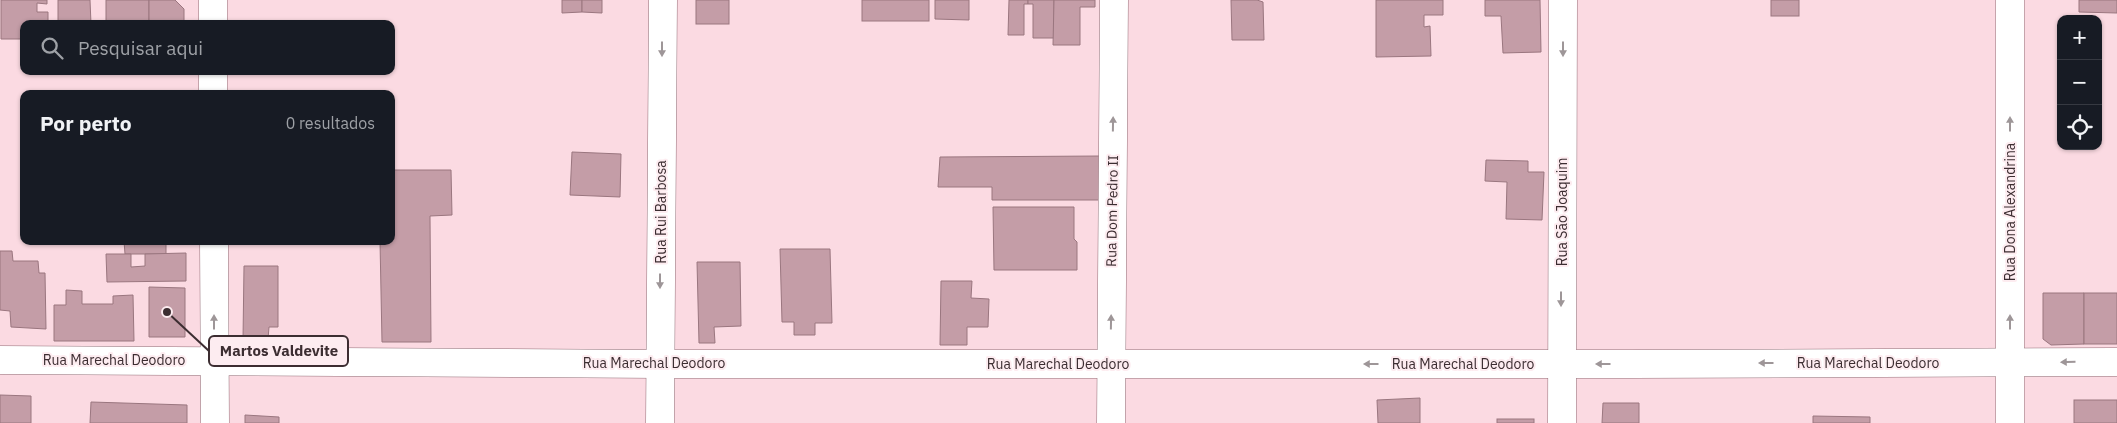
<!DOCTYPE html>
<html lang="pt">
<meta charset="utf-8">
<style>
:root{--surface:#171b24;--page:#242831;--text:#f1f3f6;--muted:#9ea1a6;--line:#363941}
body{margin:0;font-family:"IBM Plex Sans",sans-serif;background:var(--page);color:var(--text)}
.controls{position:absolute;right:15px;top:15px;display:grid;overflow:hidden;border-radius:10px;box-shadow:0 1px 4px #0004}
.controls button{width:45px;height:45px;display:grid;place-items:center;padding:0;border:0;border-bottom:1px solid var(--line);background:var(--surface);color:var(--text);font:25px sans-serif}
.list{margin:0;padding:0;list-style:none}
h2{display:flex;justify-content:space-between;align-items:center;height:65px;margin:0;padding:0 20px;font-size:21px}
h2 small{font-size:16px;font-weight:400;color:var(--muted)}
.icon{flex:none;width:28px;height:28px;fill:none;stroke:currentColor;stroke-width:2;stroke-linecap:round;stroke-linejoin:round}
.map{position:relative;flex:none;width:2117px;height:423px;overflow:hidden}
.search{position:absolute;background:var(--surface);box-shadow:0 1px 4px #0004;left:20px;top:20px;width:375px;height:55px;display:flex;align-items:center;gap:12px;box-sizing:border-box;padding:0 18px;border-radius:10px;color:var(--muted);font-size:19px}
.panel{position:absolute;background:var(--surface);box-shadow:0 1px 4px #0004;left:20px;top:90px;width:375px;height:155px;border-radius:10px}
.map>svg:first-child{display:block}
.building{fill:#c49da7;stroke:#9a767f}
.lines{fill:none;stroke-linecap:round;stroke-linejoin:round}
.secondary-casing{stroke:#926e77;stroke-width:29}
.primary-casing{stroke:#926e77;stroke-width:29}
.secondary{stroke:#fff;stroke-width:28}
.primary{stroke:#fff;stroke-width:28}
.oneway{fill:#9e9698}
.labels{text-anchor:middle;stroke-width:4;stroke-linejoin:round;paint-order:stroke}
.street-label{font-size:14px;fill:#3c2d31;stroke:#fdecf0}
.leader{fill:none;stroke:#3c2d31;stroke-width:2}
.callout-dot{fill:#3c2d31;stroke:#fdecf0;stroke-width:2}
.callout{fill:#fdecf0;stroke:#3c2d31;stroke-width:2}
.callout-label{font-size:15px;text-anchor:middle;font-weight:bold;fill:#3c2d31}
</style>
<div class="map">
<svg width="2117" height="423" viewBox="0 0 2117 423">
<rect width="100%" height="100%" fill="#fbdae2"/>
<g class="building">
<path d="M1,0h46v4l-10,-1v9h11v12h-24v15h-23z"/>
<path d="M58,0h32l1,24h-33z"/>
<rect x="106" y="0" width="43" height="24"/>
<path d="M149,0h26l9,9v15h-35z"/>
<path d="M562,0h20v12l-20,1z"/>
<path d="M582,0h20v13l-20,-1z"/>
<rect x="696" y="0" width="33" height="24"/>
<rect x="862" y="0" width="67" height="21"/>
<path d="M935,0h34v20l-34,-1z"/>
<path d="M1009,0h19v4h-4v31h-16z"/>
<path d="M1028,0h26v38h-21v-34h-5z"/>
<path d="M1054,0h41v7h-15v38h-27z"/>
<path d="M1231,0h26l6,2 1,38h-32z"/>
<path d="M1376,0h67v15h-19v12l6,-1 1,30 -55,1z"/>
<path d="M1485,0h55l1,52 -38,1 -2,-37h-16z"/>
<rect x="1771" y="0" width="28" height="16"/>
<path d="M2079,0h38v13l-38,-1z"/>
<path d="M572,152l49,2 -1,43 -50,-2z"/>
<path d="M1100,156l-1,44h-107v-13h-54l2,-30z"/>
<path d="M1486,160l42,1v11h16l-2,48 -36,-1 1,-37 -22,-1z"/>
<path d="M391,170h60l1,45 -22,1 1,126h-49l-2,-101h11z"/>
<path d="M993,207h81v32l3,3v28h-83z"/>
<path d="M166,241v13h-41l-1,-13z"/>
<path d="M780,249h50l2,74h-17v12h-21v-13h-12z"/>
<path d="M0,251h12l1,10h25l1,12h6l1,56 -35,-2 -1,-16 -10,-1z"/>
<path d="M186,253v28l-79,1 -1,-28h25v13l14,-1v-12z"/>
<path d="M697,262h43l1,64 -27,1 1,16h-16z"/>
<path d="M244,266h34v61h-9l-1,12h-25z"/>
<path d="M941,281h31l-1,17 18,1 -1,28h-21v18h-27z"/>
<path d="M149,287l36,1v49h-36z"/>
<path d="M66,290l16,1v13h31v-8l20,-1 1,46h-80v-36h12z"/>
<path d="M2043,293h41v51l-33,1 -8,-6z"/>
<rect x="2084" y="293" width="33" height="51"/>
<path d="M0,395l31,1v27h-31z"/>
<path d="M1420,398v25h-42l-1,-23z"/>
<rect x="2074" y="400" width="43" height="23"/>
<path d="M91,402l96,3v18h-97z"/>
<path d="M1603,403h36v20h-37z"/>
<path d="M245,415l34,2v6h-34z"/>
<path d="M1813,416l57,1v6h-57z"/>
<rect x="1497" y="419" width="37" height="4"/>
</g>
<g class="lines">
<g class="secondary-casing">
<g id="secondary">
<path d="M213,0v24"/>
<path d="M213,71v23"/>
<path d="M214,241l1,182"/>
<path d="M0,360l660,4h972l485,-2"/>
<path d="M660,423l3,-423"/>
<path d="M1111,423l3,-423"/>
<path d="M1562,423l1,-423"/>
</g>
</g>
<g class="primary-casing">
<path id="primary" d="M2010,423v-423"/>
</g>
<use href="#secondary" class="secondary"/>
<use href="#primary" class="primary"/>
</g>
<defs><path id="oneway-solid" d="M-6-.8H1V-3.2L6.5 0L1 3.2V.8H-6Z" transform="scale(1.25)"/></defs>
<g class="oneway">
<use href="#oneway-solid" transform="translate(662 49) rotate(90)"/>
<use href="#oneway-solid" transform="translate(1563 49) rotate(90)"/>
<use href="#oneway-solid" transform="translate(1113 124) rotate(-89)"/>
<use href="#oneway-solid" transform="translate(2010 124) rotate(-90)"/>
<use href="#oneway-solid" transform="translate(660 281) rotate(90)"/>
<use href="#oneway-solid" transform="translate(1561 299) rotate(90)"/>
<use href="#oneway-solid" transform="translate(214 322) rotate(-90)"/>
<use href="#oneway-solid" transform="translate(1111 322) rotate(-89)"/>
<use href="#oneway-solid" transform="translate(2010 322) rotate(-90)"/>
<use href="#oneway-solid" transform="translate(2068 362) rotate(179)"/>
<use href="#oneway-solid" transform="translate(1766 363) rotate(180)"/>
<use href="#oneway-solid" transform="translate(1371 364) rotate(180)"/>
<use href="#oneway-solid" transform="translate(1603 364) rotate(-180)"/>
</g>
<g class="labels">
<g class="street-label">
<text transform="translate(1112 211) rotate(-89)" y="5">Rua Dom Pedro II</text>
<text transform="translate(661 212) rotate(-90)" y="5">Rua Rui Barbosa</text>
<text transform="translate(1562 212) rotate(-90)" y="5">Rua São Joaquim</text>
<text transform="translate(2010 212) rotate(-90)" y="5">Rua Dona Alexandrina</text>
<text x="114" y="365">Rua Marechal Deodoro</text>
<text x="654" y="368">Rua Marechal Deodoro</text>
<text x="1868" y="368">Rua Marechal Deodoro</text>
<text x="1058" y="369">Rua Marechal Deodoro</text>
<text x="1463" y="369">Rua Marechal Deodoro</text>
</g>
</g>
<path class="leader" d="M167 312L209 351"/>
<circle class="callout-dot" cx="167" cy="312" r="5"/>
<rect class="callout" x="209" y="336" width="139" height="30" rx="5"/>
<g class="callout-label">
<text x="279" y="356">Martos Valdevite</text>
</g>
</svg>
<div class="controls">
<button>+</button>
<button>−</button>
<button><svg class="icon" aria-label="locate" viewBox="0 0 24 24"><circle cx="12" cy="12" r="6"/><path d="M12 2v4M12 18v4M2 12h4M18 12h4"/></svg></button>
</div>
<div class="search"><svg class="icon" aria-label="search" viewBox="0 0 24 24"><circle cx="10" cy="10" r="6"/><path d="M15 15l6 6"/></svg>Pesquisar aqui</div>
<section class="panel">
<h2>Por perto<small>0 resultados</small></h2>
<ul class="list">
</ul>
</section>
</div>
